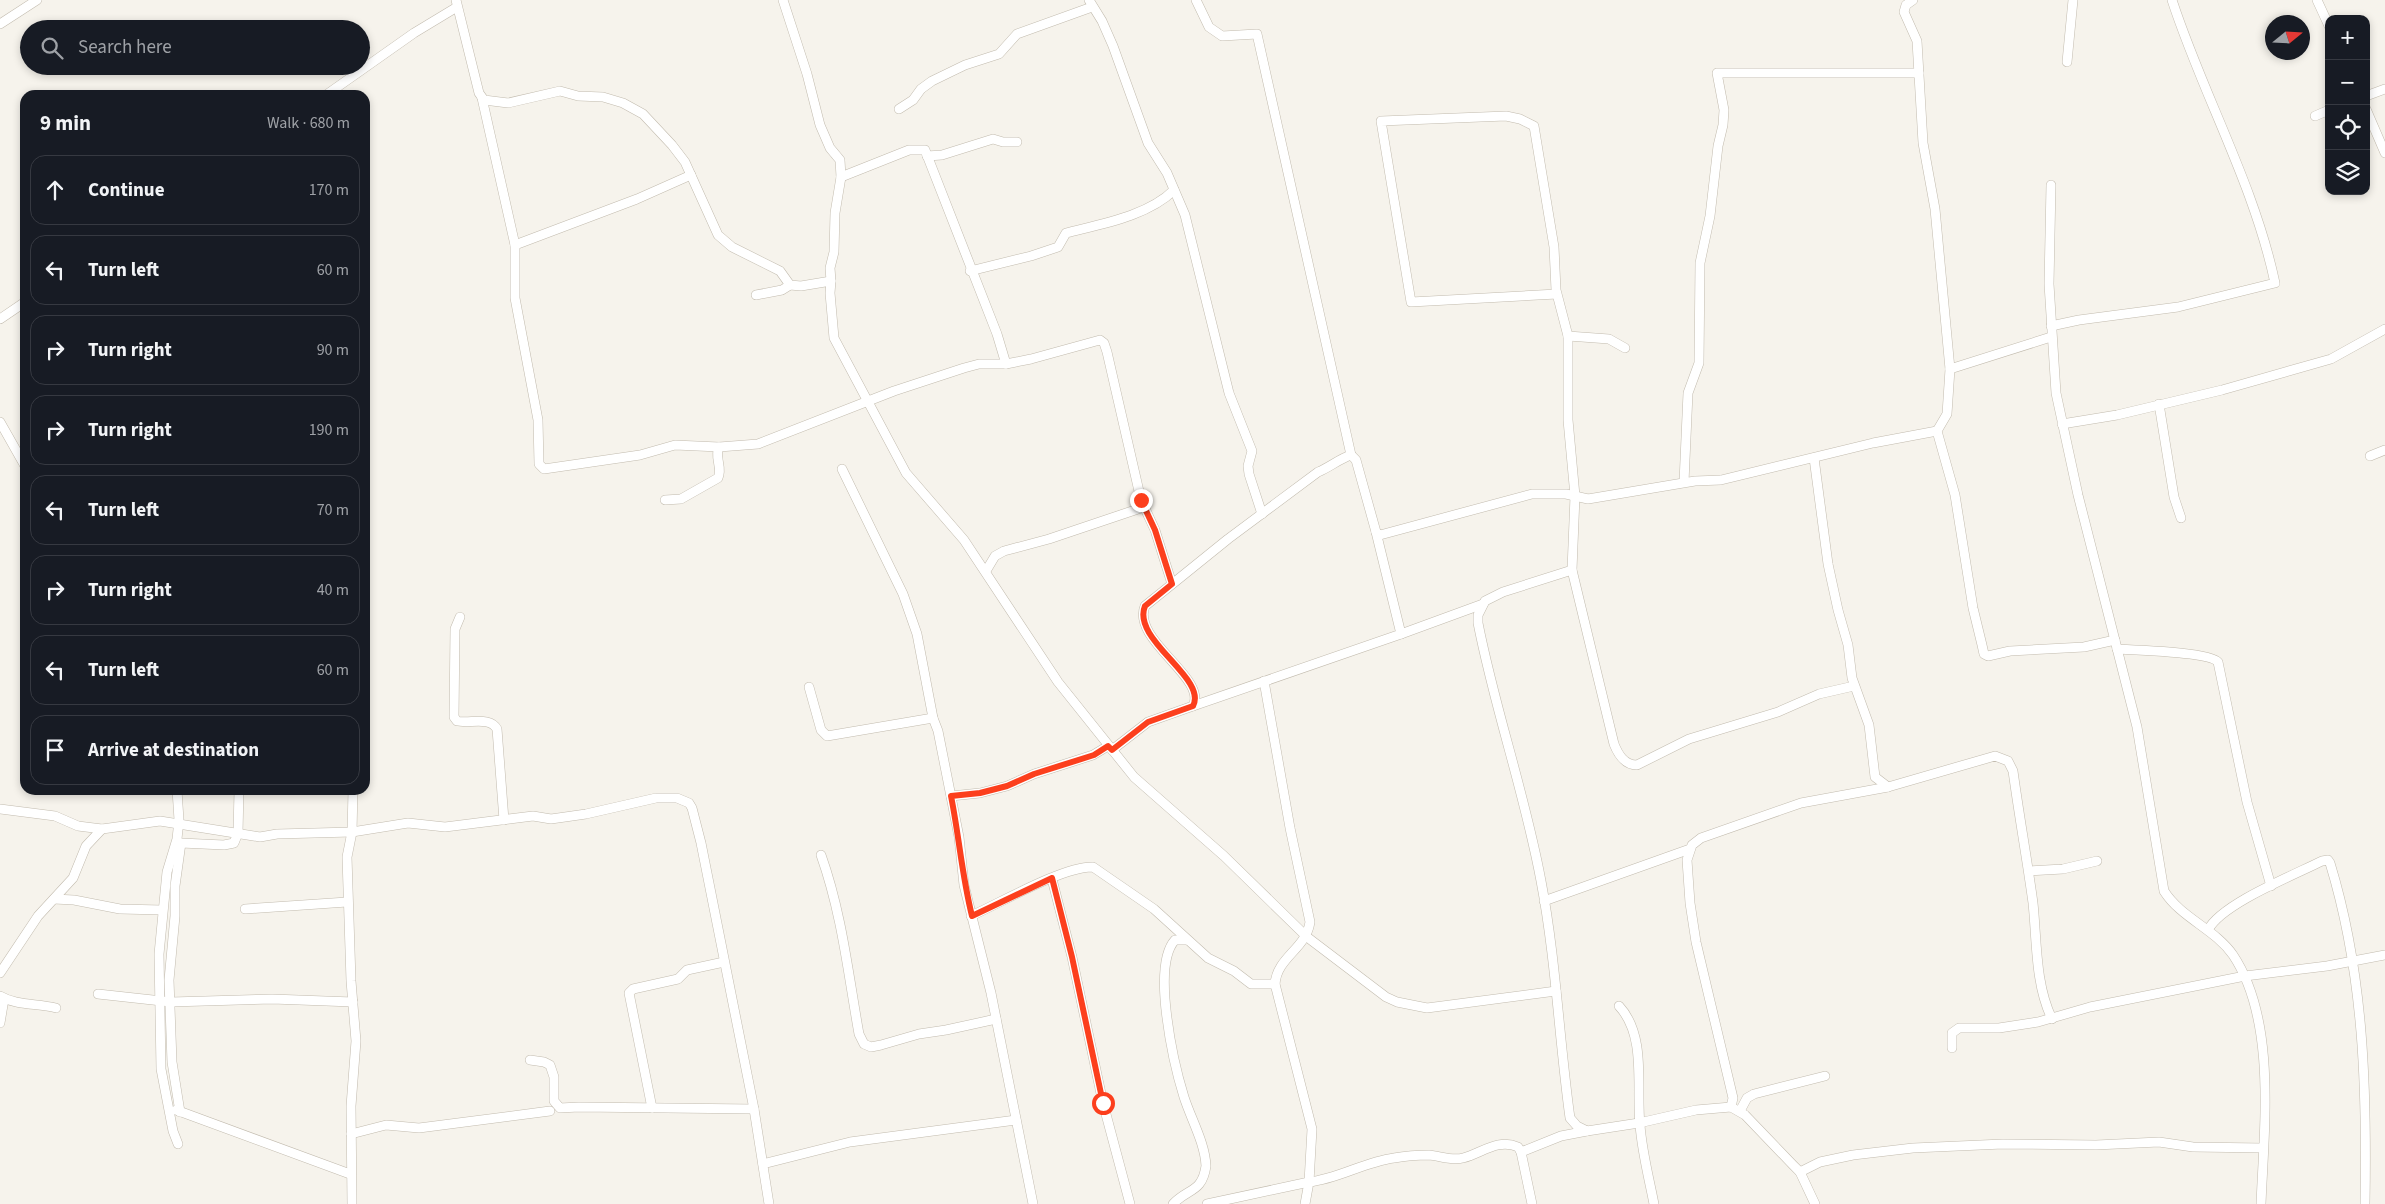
<!DOCTYPE html>
<meta charset="utf-8">
<style>
:root{--surface:#171b24;--page:#242831;--text:#f1f3f6;--muted:#9ea1a6;--line:#363941}
body{margin:0;font-family:"Source Sans 3",sans-serif;background:var(--page);color:var(--text)}
.controls{position:absolute;right:15px;top:15px;display:grid;overflow:hidden;border-radius:10px;box-shadow:0 2px 8px #0003}
.controls button{width:45px;height:45px;display:grid;place-items:center;padding:0;border:0;border-bottom:1px solid var(--line);background:var(--surface);color:var(--text);font:25px sans-serif}
.compass{position:absolute;left:2265px;top:15px;width:45px;height:45px;border-radius:50%;background:var(--surface);box-shadow:0 2px 8px #0003;rotate:72deg}
.stop{position:absolute;width:15px;height:15px;margin:-11px;border:4px solid #fc3f1d;border-radius:50%;background:#fff}
.stop.end{background:#fc3f1d;border-color:#fff;box-shadow:0 1px 5px #0008}
.list{margin:0;padding:0;list-style:none}
h2{display:flex;justify-content:space-between;align-items:center;height:65px;margin:0;padding:0 20px;font-size:21px}
h2 small{font-size:16px;font-weight:400;color:var(--muted)}
.list li{display:grid;grid-template-columns:32px 1fr auto;gap:15px;align-items:center;box-sizing:border-box;height:70px;margin:0 10px 10px;padding:0 10px;border:1px solid var(--line);border-radius:15px}
.list b{display:block;font-size:19px;white-space:nowrap}
.list em{font-size:16px;font-style:normal;color:var(--muted)}
.icon{flex:none;width:28px;height:28px;fill:none;stroke:currentColor;stroke-width:2;stroke-linecap:round;stroke-linejoin:round}
.map{position:relative;flex:none;width:2385px;height:1204px;overflow:hidden}
.search{position:absolute;background:var(--surface);box-shadow:0 2px 8px #0003;left:20px;top:20px;width:350px;height:55px;display:flex;align-items:center;gap:12px;box-sizing:border-box;padding:0 18px;border-radius:28px;color:var(--muted);font-size:19px}
.panel{position:absolute;background:var(--surface);box-shadow:0 2px 8px #0003;left:20px;top:90px;width:350px;height:705px;border-radius:15px}
.map>svg:first-child{display:block}
.lines{fill:none;stroke-linecap:round;stroke-linejoin:round}
.street-casing{stroke:#c2bbae;stroke-width:10}
.street{stroke:#fff;stroke-width:9}
.route{stroke:#fc3f1d;stroke-width:6}
</style>
<div class="map">
<svg width="2385" height="1204" viewBox="0 0 2385 1204">
<rect width="100%" height="100%" fill="#f6f3ec"/>
<g class="lines">
<g class="street-casing">
<g id="street">
<path d="M456,0l23,93 5,7 24,3 52,-12 18,5 25,1 20,6 20,11 29,31 13,17 33,73 14,12 48,24 10,14 11,1 30,-5 -1,12 4,45 72,135 58,67 94,142 76,95 90,79 83,81 79,60 11,5 30,6 129,-17"/>
<path d="M783,0l24,74 13,51 10,23 10,12 1,17 -6,36 -1,39 -4,16 1,13"/>
<path d="M1089,0l13,21 11,25 35,97 19,30 18,42 44,178 23,58 -4,15 1,8 13,40"/>
<path d="M1196,0l13,27 13,9 35,-2 94,421"/>
<path d="M1913,0l-7,5 -2,7 13,29 6,102 12,66 15,160 -3,45 -10,17 18,64 18,113 9,37 2,9 4,2 22,-5 74,-4 31,-7"/>
<path d="M2317,0l12,26"/>
<path d="M0,24l37,-24"/>
<path d="M2067,62l6,-62"/>
<path d="M326,95l88,-62 43,-26"/>
<path d="M2366,96l19,-7"/>
<path d="M482,98l33,147v53l23,122 1,44 5,5 96,-14 35,-10 44,2 39,-3 136,-53 70,-23 15,-4h27l25,-5 69,-19 4,3 3,9 34,148 14,30 17,54"/>
<path d="M899,109l14,-9 8,-11 11,-8 33,-16 34,-11 18,-20 75,-27"/>
<path d="M2366,109l19,44"/>
<path d="M2315,116l14,-6"/>
<path d="M927,156l15,-1 51,-16 10,3h14"/>
<path d="M841,177l68,-27h16l72,184 9,30"/>
<path d="M2051,185l-2,99 7,109 22,102 59,232 27,164c17,27 51,38 69,64 44,66 31,173 28,249"/>
<path d="M515,245l122,-46 54,-24"/>
<path d="M970,271l61,-15 27,-9 8,-14c35,-9 82,-17 108,-43"/>
<path d="M1557,294l-146,8 -30,-181 125,-5 14,3 14,7 20,121 2,43 12,46v84l7,76 -3,74 42,174c4,10 10,21 23,21l52,-26 89,-27 41,-18 35,-8"/>
<path d="M756,295l26,-5 8,-5"/>
<path d="M0,319l25,-17"/>
<path d="M2051,326l28,-6 99,-13 97,-24c-21,-99 -72,-188 -103,-283"/>
<path d="M1568,336l41,3 16,9"/>
<path d="M1950,369l101,-32"/>
<path d="M2159,404l15,93 7,21"/>
<path d="M0,422l25,44"/>
<path d="M2062,424l55,-9 105,-25 109,-31 54,-30"/>
<path d="M2370,456l15,-6"/>
<path d="M1814,458l14,106 10,46 10,35 4,33 17,47 6,52 13,10"/>
<path d="M842,469l61,125 14,40 16,84 5,13 21,106 5,48 27,108 42,211"/>
<path d="M1684,482l4,-89 11,-30 1,-100 10,-47 8,-70 5,-21 1,-15 -7,-37h202"/>
<path d="M665,500l16,-1 37,-21c5,-11 -4,-20 1,-31"/>
<path d="M1572,570l-69,22 -18,9 -7,14v8c17,87 47,171 63,258 15,78 18,158 29,237l7,8 10,5 52,-8 57,-13 35,-3 14,8 48,50 7,7 15,32"/>
<path d="M986,571l9,-15 9,-5 45,-12 95,-32"/>
<path d="M460,617l-5,12 -1,88 3,4c12,3 33,-5 40,8l7,91"/>
<path d="M1401,634l82,-30"/>
<path d="M2117,649c17,1 93,3 101,13l29,140 24,84"/>
<path d="M809,687l12,43 6,6 106,-18"/>
<path d="M1193,706l208,-72 -25,-102"/>
<path d="M1112,750l36,-28 45,-16c15,-28 -62,-66 -48,-100l83,-67 90,-67c12,-5 21,-13 33,-17l5,5 20,72 4,3 152,-41h34l22,5 107,-18 26,-1 152,-37 64,-12"/>
<path d="M177,790l2,30 -2,19 -10,33 -8,82 2,115 12,62 5,13"/>
<path d="M951,796l29,-3 27,-7 27,-12 59,-19 15,-9"/>
<path d="M0,809l55,7 23,10 24,3 58,-8 100,16 17,-3 75,-2 56,-9 37,4 88,-11 18,3 35,-5 70,-16h21l12,5 3,5 9,35 53,266 15,95"/>
<path d="M821,855c21,59 27,118 38,179l5,10 7,3 10,-2 38,-11 27,-4 50,-11"/>
<path d="M2029,871l34,-2 34,-8"/>
<path d="M1052,879l20,78 31,146 27,101"/>
<path d="M54,899l20,1 46,9 42,1"/>
<path d="M1544,901l146,-52"/>
<path d="M245,909l102,-7"/>
<path d="M971,916c29,-13 93,-50 122,-49l61,42 54,49 26,13 17,13h24"/>
<path d="M2208,930c13,-26 86,-55 114,-69l6,-1 2,3c34,111 37,226 35,341"/>
<path d="M0,973l38,-57 35,-38 13,-32 16,-17"/>
<path d="M98,994l73,8 101,-3 81,3"/>
<path d="M0,996c17,10 37,7 56,12"/>
<path d="M1619,1006c28,30 17,82 21,119 2,27 9,53 14,79"/>
<path d="M0,1023l4,-24"/>
<path d="M1952,1048v-15l7,-5h40l39,-6 52,-15 155,-31 82,-10 58,-11"/>
<path d="M530,1060l14,2 6,3 4,12v24l6,7 19,-1 175,2"/>
<path d="M1731,1107l2,-9 -37,-156 -6,-39 -3,-43 5,-15 9,-7 100,-35 87,-16 107,-31 13,5 5,10c6,44 14,88 20,132 4,38 2,81 19,116"/>
<path d="M652,1108l-23,-115 4,-4 45,-10 9,-9 37,-8"/>
<path d="M176,1110l174,64"/>
<path d="M1740,1111l7,-13 7,-4 71,-18"/>
<path d="M180,1112l-8,-50 -3,-82 6,-64v-30l6,-43 43,2 10,-2 4,-10 1,-43"/>
<path d="M351,1134l35,-9 33,3 131,-17"/>
<path d="M1521,1152l40,-16 26,-5"/>
<path d="M763,1164l87,-22 166,-22"/>
<path d="M1800,1172l20,-10 33,-7 60,-7 90,-4 93,1 63,-3 34,5 70,1"/>
<path d="M352,1204l-1,-98 5,-65 -5,-60 -4,-124 5,-25 1,-42"/>
<path d="M1173,1204c15,-16 29,-11 33,-38 -1,-23 -15,-47 -22,-69 -10,-32 -33,-131 -9,-157h12"/>
<path d="M1207,1204l102,-22 3,-53 -37,-145c2,-27 31,-35 35,-62l-20,-94 -26,-147"/>
<path d="M1305,1204l4,-22c29,-3 55,-20 85,-24 11,-2 23,-3 35,-3 11,1 23,6 34,3 19,-5 35,-20 55,-11l3,5 11,52"/>
</g>
</g>
<use href="#street" class="street"/>
</g>
<g class="lines">
<path class="route" d="M1103,1103l-31,-146 -20,-79 -80,38c-10,-40 -13,-80 -21,-120l29,-3 27,-7 27,-12 60,-19 14,-9 4,4 36,-28 45,-16c15,-28 -62,-66 -48,-100l27,-22 -17,-54 -14,-30"/>
</g>
</svg>
<div class="controls">
<button>+</button>
<button>−</button>
<button><svg class="icon" aria-label="locate" viewBox="0 0 24 24"><circle cx="12" cy="12" r="6"/><path d="M12 2v4M12 18v4M2 12h4M18 12h4"/></svg></button>
<button><svg class="icon" aria-label="layers" viewBox="0 0 24 24"><path d="M12 4l9 5-9 5-9-5zM3 14l9 5 9-5"/></svg></button>
</div>
<svg class="compass" viewBox="-18 -18 36 36"><path d="M0-13l5 13h-10z" fill="#e53935"/><path d="M0 13l5-13h-10z" fill="#9ea1a6"/></svg>
<div class="stop" style="left:1103px;top:1103px"></div>
<div class="stop end" style="left:1141px;top:500px"></div>
<div class="search"><svg class="icon" aria-label="search" viewBox="0 0 24 24"><circle cx="10" cy="10" r="6"/><path d="M15 15l6 6"/></svg>Search here</div>
<section class="panel">
<h2>9 min<small>Walk · 680 m</small></h2>
<ul class="list">
<li><svg class="icon" aria-label="ahead" viewBox="0 0 24 24"><path d="M12 20V5M6 11l6-6 6 6"/></svg><div><b>Continue</b></div><em>170 m</em></li>
<li><svg class="icon" aria-label="left" viewBox="0 0 24 24"><path d="M17 20v-9H6M10 6l-5 5 5 5"/></svg><div><b>Turn left</b></div><em>60 m</em></li>
<li><svg class="icon" aria-label="right" viewBox="0 0 24 24"><path d="M7 20v-9h11M14 6l5 5-5 5"/></svg><div><b>Turn right</b></div><em>90 m</em></li>
<li><svg class="icon" aria-label="right" viewBox="0 0 24 24"><path d="M7 20v-9h11M14 6l5 5-5 5"/></svg><div><b>Turn right</b></div><em>190 m</em></li>
<li><svg class="icon" aria-label="left" viewBox="0 0 24 24"><path d="M17 20v-9H6M10 6l-5 5 5 5"/></svg><div><b>Turn left</b></div><em>70 m</em></li>
<li><svg class="icon" aria-label="right" viewBox="0 0 24 24"><path d="M7 20v-9h11M14 6l5 5-5 5"/></svg><div><b>Turn right</b></div><em>40 m</em></li>
<li><svg class="icon" aria-label="left" viewBox="0 0 24 24"><path d="M17 20v-9H6M10 6l-5 5 5 5"/></svg><div><b>Turn left</b></div><em>60 m</em></li>
<li><svg class="icon" aria-label="arrive" viewBox="0 0 24 24"><path d="M6 21V4h12l-3 4 3 4H6"/></svg><div><b>Arrive at destination</b></div></li>
</ul>
</section>
</div>
